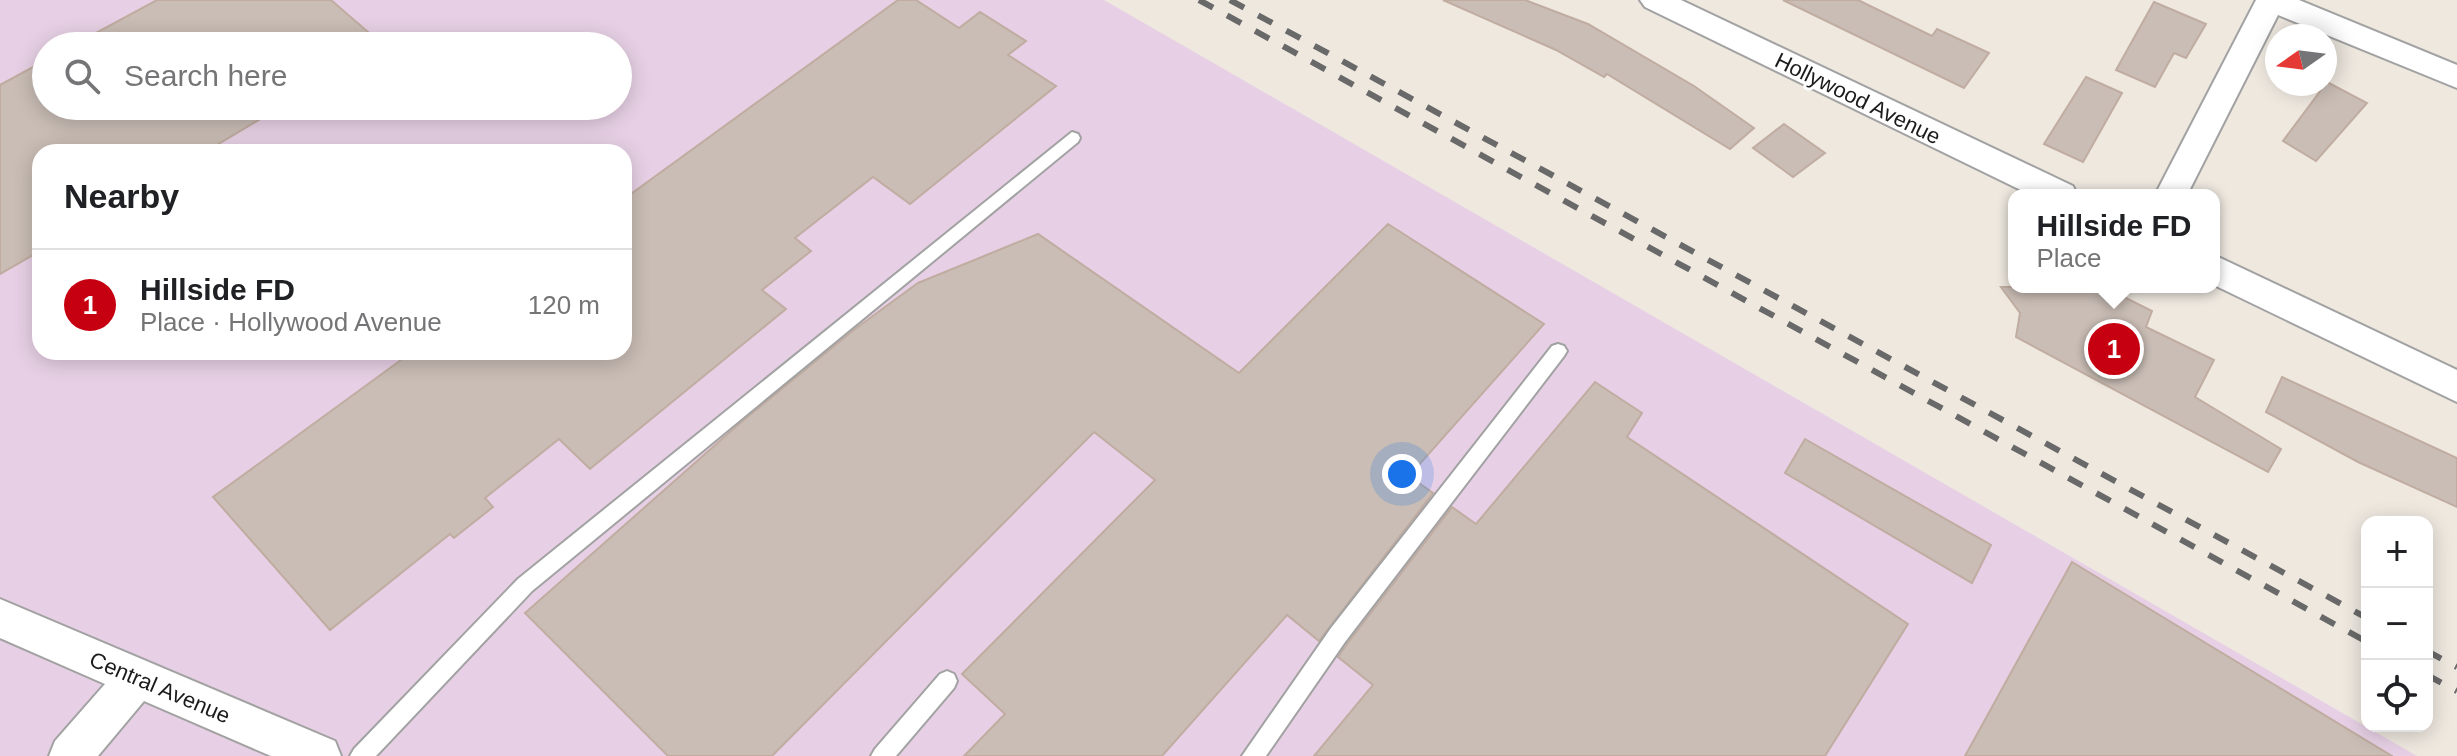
<!DOCTYPE html>
<meta charset="utf-8">
<style>
:root{--surface:#fff;--page:#f2f2f2;--text:#202124;--muted:#757577;--line:#e0e0e0;--accent:#c60010}
body{margin:0;font-family:Helvetica,sans-serif;background:var(--page);color:var(--text)}
.controls{position:absolute;right:24px;bottom:24px;display:grid;overflow:hidden;border-radius:16px;box-shadow:0 4px 20px #0003}
.controls button{width:72px;height:72px;display:grid;place-items:center;padding:0;border:0;border-bottom:2px solid var(--line);background:var(--surface);color:var(--text);font:40px sans-serif}
.compass{position:absolute;left:2265px;top:24px;width:72px;height:72px;border-radius:50%;background:var(--surface);box-shadow:0 4px 20px #0003;rotate:256deg}
.you{position:absolute;left:1402px;top:474px;width:28px;height:28px;margin:-20px;border:6px solid #fff;border-radius:50%;background:#1a73e8;box-shadow:0 0 0 12px #1a73e833}
.badge{display:grid;place-items:center;width:52px;height:52px;border-radius:50%;background:var(--accent);color:#fff;font-size:26px;font-weight:700}
.pin{position:absolute;translate:-50% -50%;border:4px solid #fff;box-shadow:0 2px 8px #0006}
.popup{position:absolute;left:2008px;top:189px;width:212px;height:104px;box-sizing:border-box;display:grid;place-content:center;border-radius:16px;background:var(--surface);filter:drop-shadow(0 2px 6px #0005);font-size:26px;white-space:nowrap;color:var(--muted)}
.popup b{font-size:30px;color:var(--text)}
.popup::after{content:'';position:absolute;left:50%;top:100%;margin-left:-16px;border:16px solid transparent;border-top-color:var(--surface)}
.list{margin:0;padding:0;list-style:none}
h2{display:flex;justify-content:space-between;align-items:center;height:104px;margin:0;padding:0 32px;font-size:34px}
h2 small{font-size:26px;font-weight:400;color:var(--muted)}
.list li{display:grid;grid-template-columns:52px 1fr auto;gap:24px;align-items:center;box-sizing:border-box;height:112px;padding:0 32px;border-top:2px solid var(--line)}
.list b{display:block;font-size:30px;white-space:nowrap}
.list p{margin:0;font-size:26px;white-space:nowrap;color:var(--muted)}
.list em{font-size:26px;font-style:normal;color:var(--muted)}
.icon{flex:none;width:44px;height:44px;fill:none;stroke:currentColor;stroke-width:2;stroke-linecap:round;stroke-linejoin:round}
.map{position:relative;flex:none;width:2457px;height:756px;overflow:hidden}
.search{position:absolute;background:var(--surface);box-shadow:0 4px 20px #0003;left:32px;top:32px;width:600px;height:88px;display:flex;align-items:center;gap:20px;box-sizing:border-box;padding:0 28px;border-radius:44px;color:var(--muted);font-size:30px}
.panel{position:absolute;background:var(--surface);box-shadow:0 4px 20px #0003;left:32px;top:144px;width:600px;height:216px;border-radius:24px}
.map>svg:first-child{display:block}
.industrial{fill:#e7d0e5;fill-rule:evenodd}
.building{fill:#c9bdb5;stroke:#c0aca0;stroke-width:2}
.lines{fill:none;stroke-linecap:round;stroke-linejoin:round}
.lane-casing{stroke:#a2a2a2;stroke-width:4}
.street-casing{stroke:#a2a2a2;stroke-width:4}
.lane{fill:#fff;fill-rule:evenodd}
.street{fill:#fff;fill-rule:evenodd}
.rail{stroke:#696969;stroke-width:6;stroke-dasharray:16 16;stroke-linecap:butt}
.labels{text-anchor:middle;stroke-width:6;stroke-linejoin:round;paint-order:stroke}
.street-label{font-size:22px;fill:#1b1b1b;stroke:#fff}
</style>
<div class="map">
<svg width="2457" height="756" viewBox="0 0 2457 756">
<rect width="100%" height="100%" fill="#eee8df"/>
<path class="industrial" d="M0,0h1104l1313,756h-2417zM46,46h572v60h-572zM40,152h584v200h-584z"/>
<g class="building">
<path d="M157,0h174l52,45 -311,1z"/>
<path d="M898,0h18l43,28 21,-16 46,29 -18,14 48,31 -146,118 -37,-27 -78,61 16,13 -49,39 24,19 -196,160 -31,-30 -74,59 8,9 -39,31 -4,-4 -120,96 -117,-133 199,-145h212v-153z"/>
<path d="M1443,0h82l63,24 106,62 60,42 -24,21 -123,-75 -3,3 -48,-27z"/>
<path d="M1783,0h75l74,36 5,-7 52,24 -25,35z"/>
<path d="M2154,2l52,22 -20,34 -12,-5 -19,34 -39,-17z"/>
<path d="M46,60v46h236l-77,46h-165v99l-40,23v-189z"/>
<path d="M2086,77l36,16 -39,69 -39,-18z"/>
<path d="M2327,82l40,21 -51,58 -33,-20z"/>
<path d="M1784,124l41,29 -32,24 -40,-29z"/>
<path d="M1388,224l156,100 -135,152 24,17 -114,148 -32,-26 -125,141h-198l41,-42 -43,-40 193,-194 -61,-48 -322,324h-104l-143,-143 214,-189 116,-95 63,-46 120,-49 201,139z"/>
<path d="M2001,287h103l48,24 -6,16 68,33 -19,37 86,52 -13,23 -252,-135 4,-24z"/>
<path d="M2282,377l175,81v49l-99,-45 -92,-50z"/>
<path d="M1595,382l47,31 -15,24 281,187 -83,132h-511l59,-71 -35,-28 9,-13 105,-137 24,17z"/>
<path d="M1805,439l186,106 -19,38 -187,-110z"/>
<path d="M2072,562l320,194h-427z"/>
</g>
<g class="lines">
<g class="lane-casing">
<g id="lane">
<path d="M1072,132l6,2 2,4 -2,4 -546,449 -156,165h-26l4,-7 164,-170z"/>
<path d="M1558,344l6,2 3,5 -3,5 -219,286 -79,114h-24l89,-128 221,-282z"/>
<path d="M947,671l7,3 3,7 -3,7 -58,68h-25l4,-7 65,-75z"/>
</g>
</g>
<g class="street-casing">
<g id="street">
<path d="M1640,0h41l392,186 4,9h-46l-386,-188z"/>
<path d="M2256,0h43l158,65v23l-179,-73 -91,180h-32z"/>
<path d="M2214,255l243,115v32l-243,-117z"/>
<path d="M0,599l335,142 6,15h-70l-127,-55 -46,55h-49l6,-15 50,-57 -105,-46z"/>
</g>
</g>
<use href="#lane" class="lane"/>
<use href="#street" class="street"/>
<g class="rail">
<path d="M1199,0l1168,642"/>
<path d="M1230,0l1137,618"/>
<path d="M2427,651l30,16"/>
<path d="M2427,675l30,16"/>
</g>
</g>
<g class="labels">
<g class="street-label">
<text transform="translate(1858 98) rotate(26)" y="8">Hollywood Avenue</text>
<text transform="translate(160 687) rotate(23)" y="8">Central Avenue</text>
</g>
</g>
</svg>
<div class="controls">
<button>+</button>
<button>−</button>
<button><svg class="icon" aria-label="locate" viewBox="0 0 24 24"><circle cx="12" cy="12" r="6"/><path d="M12 2v4M12 18v4M2 12h4M18 12h4"/></svg></button>
</div>
<svg class="compass" viewBox="-18 -18 36 36"><path d="M0-13l5 13h-10z" fill="#e53935"/><path d="M0 13l5-13h-10z" fill="#757577"/></svg>
<div class="you"></div>
<div class="pin badge" style="left:2114px;top:349px">1</div>
<div class="popup"><b>Hillside FD</b>Place</div>
<div class="search"><svg class="icon" aria-label="search" viewBox="0 0 24 24"><circle cx="10" cy="10" r="6"/><path d="M15 15l6 6"/></svg>Search here</div>
<section class="panel">
<h2>Nearby<small></small></h2>
<ul class="list">
<li><span class="badge">1</span><div><b>Hillside FD</b><p>Place · Hollywood Avenue</p></div><em>120 m</em></li>
</ul>
</section>
</div>
